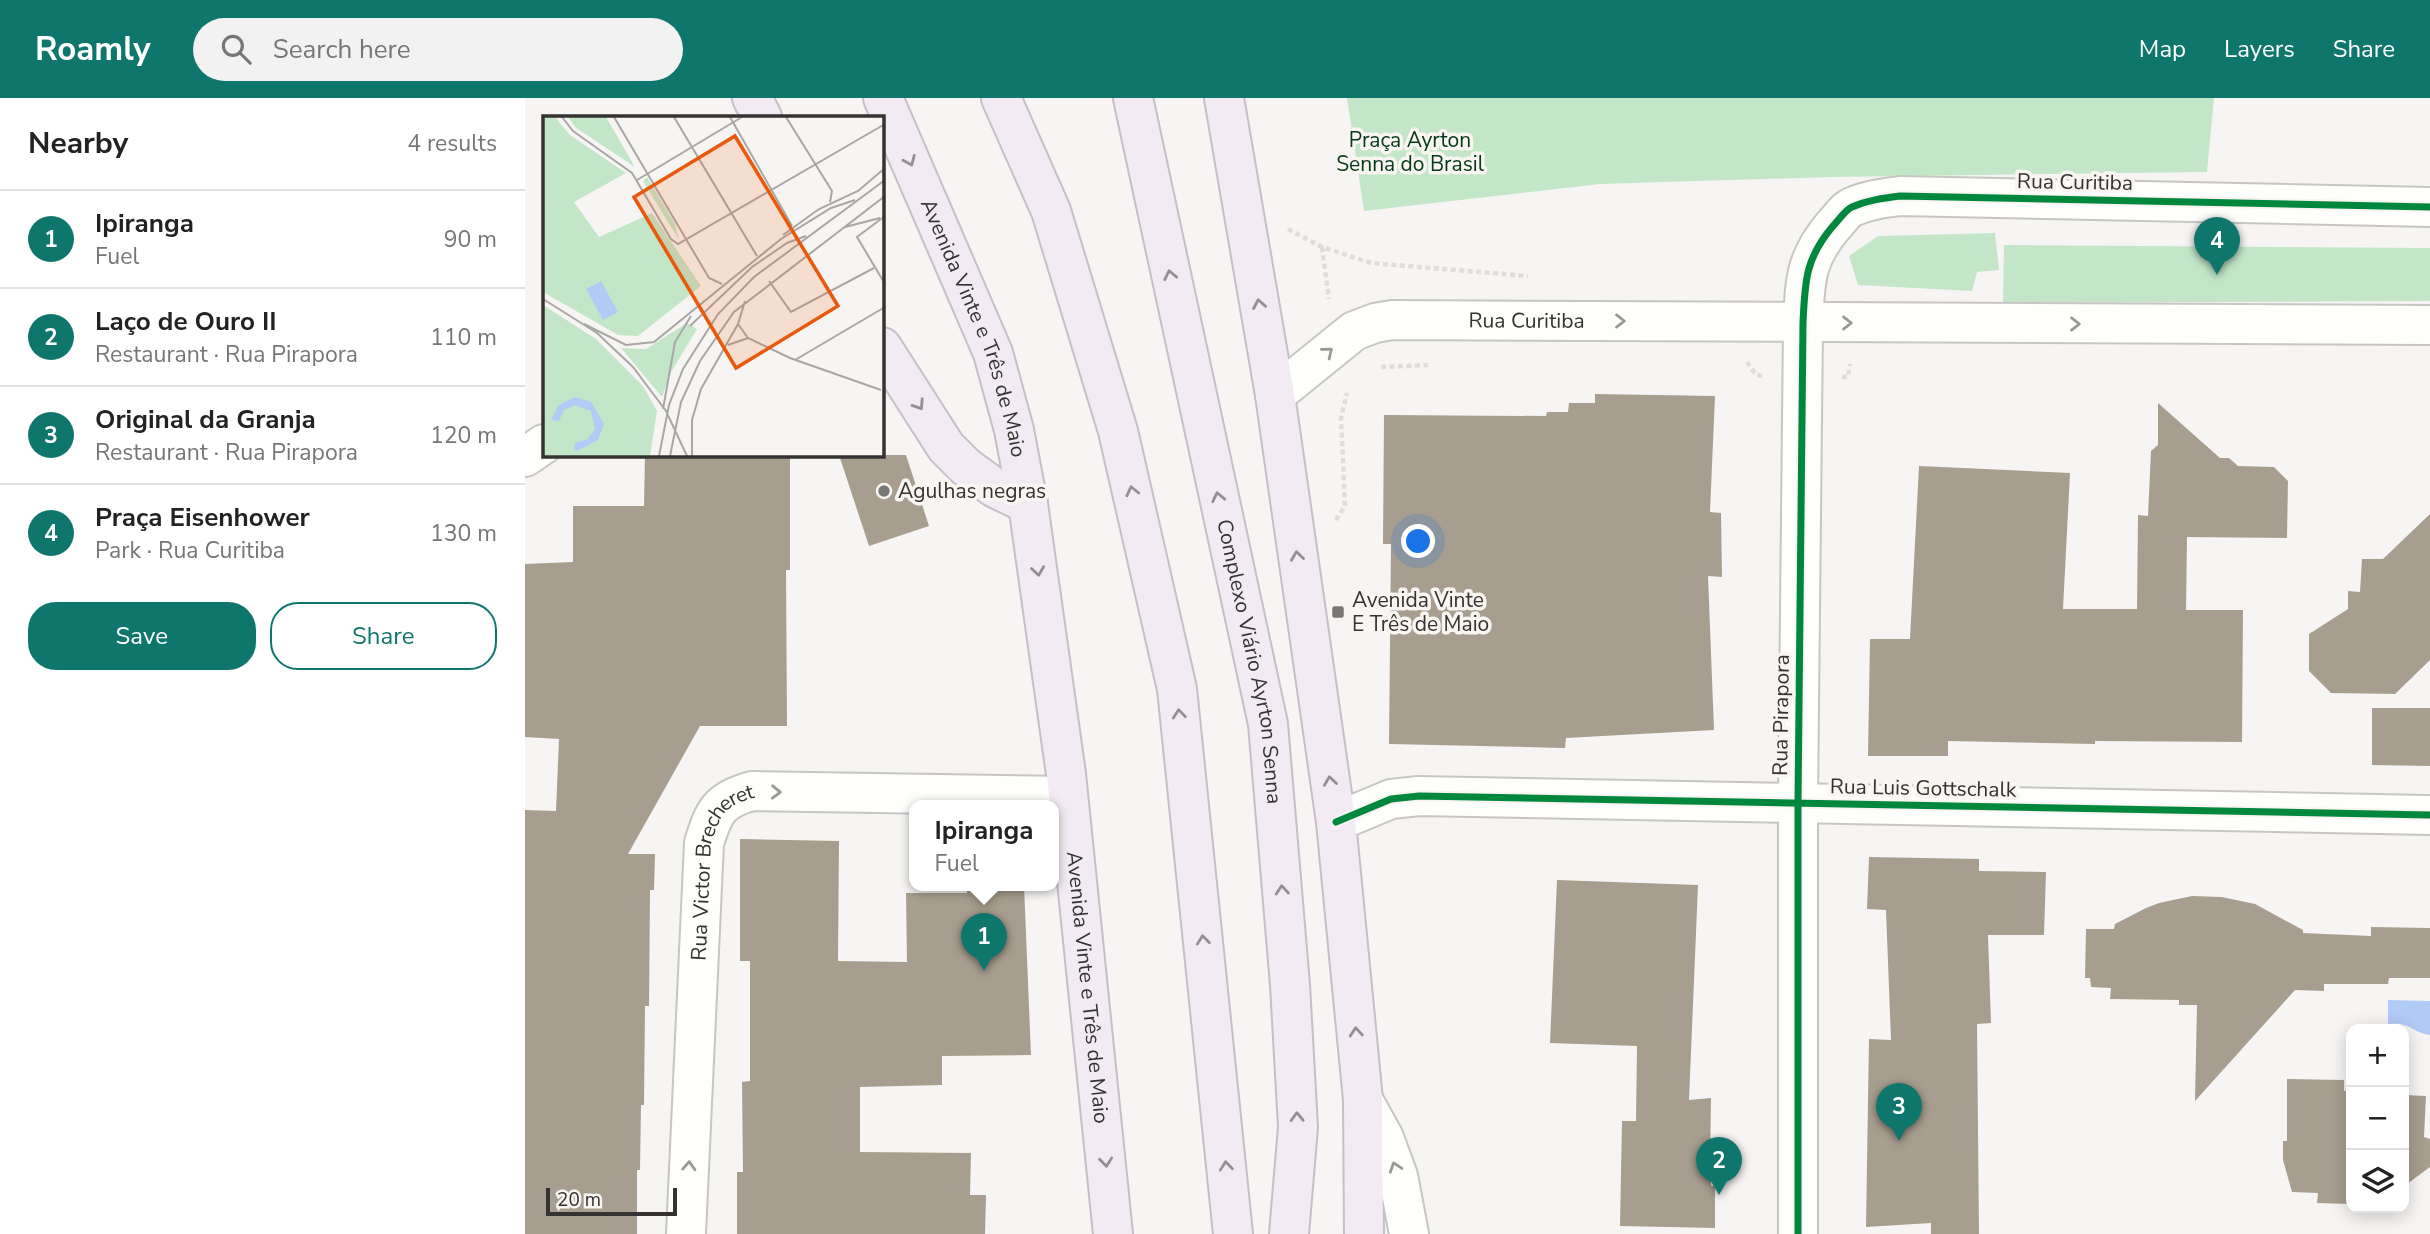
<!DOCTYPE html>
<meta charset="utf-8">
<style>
:root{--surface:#fff;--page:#f2f2f2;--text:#222;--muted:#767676;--line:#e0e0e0;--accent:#0f766e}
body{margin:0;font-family:"Nunito Sans",sans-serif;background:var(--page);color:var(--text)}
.controls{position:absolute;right:21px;bottom:21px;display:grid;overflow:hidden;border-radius:14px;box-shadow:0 4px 18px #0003}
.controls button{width:63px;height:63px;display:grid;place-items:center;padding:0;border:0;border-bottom:2px solid var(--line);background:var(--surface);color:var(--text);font:35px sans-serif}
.scale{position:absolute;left:21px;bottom:18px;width:131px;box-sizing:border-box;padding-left:7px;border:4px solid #343331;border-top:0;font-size:19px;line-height:24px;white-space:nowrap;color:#343331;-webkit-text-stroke:5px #f9f5f1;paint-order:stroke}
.you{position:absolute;left:894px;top:444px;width:24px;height:24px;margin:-18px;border:5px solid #fff;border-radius:50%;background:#1a73e8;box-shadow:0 0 0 10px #1a73e833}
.badge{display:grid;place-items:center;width:46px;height:46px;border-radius:50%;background:var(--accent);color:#fff;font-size:23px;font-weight:700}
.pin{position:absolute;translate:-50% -58px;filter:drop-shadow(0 2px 4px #0008)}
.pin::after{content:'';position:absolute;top:37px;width:24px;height:21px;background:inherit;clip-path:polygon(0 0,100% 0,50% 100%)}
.popup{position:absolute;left:384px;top:702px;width:150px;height:91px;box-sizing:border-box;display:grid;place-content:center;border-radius:14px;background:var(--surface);filter:drop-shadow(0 2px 5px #0005);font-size:23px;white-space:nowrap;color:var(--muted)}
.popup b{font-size:26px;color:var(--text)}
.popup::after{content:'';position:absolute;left:50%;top:100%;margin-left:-14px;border:14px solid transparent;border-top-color:var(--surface)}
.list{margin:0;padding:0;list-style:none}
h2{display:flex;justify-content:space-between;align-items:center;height:91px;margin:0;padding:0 28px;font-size:30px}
h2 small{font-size:23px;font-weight:400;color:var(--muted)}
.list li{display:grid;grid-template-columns:46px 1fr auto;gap:21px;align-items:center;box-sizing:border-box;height:98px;padding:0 28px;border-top:2px solid var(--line)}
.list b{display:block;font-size:26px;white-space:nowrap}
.list p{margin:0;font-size:23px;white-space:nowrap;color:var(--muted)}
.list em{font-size:23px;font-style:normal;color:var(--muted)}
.actions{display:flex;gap:14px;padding:21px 28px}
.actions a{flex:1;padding:16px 0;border:2px solid var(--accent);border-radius:28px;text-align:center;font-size:24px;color:var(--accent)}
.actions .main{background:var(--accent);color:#fff}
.icon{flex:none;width:38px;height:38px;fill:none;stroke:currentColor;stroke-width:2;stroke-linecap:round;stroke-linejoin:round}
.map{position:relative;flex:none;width:1905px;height:1136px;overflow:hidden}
header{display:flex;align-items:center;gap:42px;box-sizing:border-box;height:98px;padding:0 35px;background:var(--accent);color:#fff}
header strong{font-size:33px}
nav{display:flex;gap:38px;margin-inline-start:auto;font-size:24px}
.search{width:490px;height:63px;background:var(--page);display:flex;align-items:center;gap:18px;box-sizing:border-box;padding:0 24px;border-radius:38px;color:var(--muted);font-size:26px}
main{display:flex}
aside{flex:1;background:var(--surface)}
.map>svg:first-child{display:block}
.green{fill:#c3e6c9}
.water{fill:#b2caf6}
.building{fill:#a89e8f}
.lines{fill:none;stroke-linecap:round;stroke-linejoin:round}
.street-casing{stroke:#c8c6c5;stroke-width:42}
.highway-casing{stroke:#c7bfc8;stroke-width:42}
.path{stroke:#dedddc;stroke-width:4.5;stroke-dasharray:5 3.5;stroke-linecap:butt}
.street{stroke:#fefefd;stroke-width:38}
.highway{stroke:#f2ebf3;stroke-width:38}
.cycleway-casing{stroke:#f9f5f1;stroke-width:11}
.cycleway{stroke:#00873e;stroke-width:7}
.oneway{stroke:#938f92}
.oneway2{stroke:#999897}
.poi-dot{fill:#787775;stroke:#f9f5f1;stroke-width:2.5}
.labels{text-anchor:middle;stroke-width:7;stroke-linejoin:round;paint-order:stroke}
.park-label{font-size:21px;fill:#033918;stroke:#f9f5f1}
.street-label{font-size:21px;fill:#343331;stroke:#f9f5f1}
.poi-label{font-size:21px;fill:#343331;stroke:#f9f5f1;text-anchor:start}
.inset-road{fill:none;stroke:#a9a7a5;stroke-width:2}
.view{fill:#e8590c;fill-opacity:0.15;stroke:#e8590c;stroke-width:3.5}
.inset-edge{fill:none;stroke:#343331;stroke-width:3.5}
</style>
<header>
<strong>Roamly</strong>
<div class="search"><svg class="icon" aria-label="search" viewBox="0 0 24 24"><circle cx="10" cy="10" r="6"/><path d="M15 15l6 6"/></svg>Search here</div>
<nav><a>Map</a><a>Layers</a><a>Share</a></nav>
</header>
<main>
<aside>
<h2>Nearby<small>4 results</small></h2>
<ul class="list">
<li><span class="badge">1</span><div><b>Ipiranga</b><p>Fuel</p></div><em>90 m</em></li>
<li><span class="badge">2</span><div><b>Laço de Ouro II</b><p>Restaurant · Rua Pirapora</p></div><em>110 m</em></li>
<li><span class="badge">3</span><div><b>Original da Granja</b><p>Restaurant · Rua Pirapora</p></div><em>120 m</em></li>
<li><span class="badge">4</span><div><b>Praça Eisenhower</b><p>Park · Rua Curitiba</p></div><em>130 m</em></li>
</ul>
<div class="actions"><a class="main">Save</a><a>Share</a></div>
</aside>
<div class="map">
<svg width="1905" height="1136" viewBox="0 0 1905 1136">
<rect width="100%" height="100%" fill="#f7f5f3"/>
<g class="green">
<path d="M822,0h867l-7,74 -374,5 -233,7 -236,27z"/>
<path d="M1470,135l4,37 -22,2 -5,19 -114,-6 -9,-29 29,-20z"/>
<path d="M1479,147l426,3v53l-427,2z"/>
</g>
<path class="water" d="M1863,902l42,1v34c-20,-3 -18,-13 -42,-11z"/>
<g class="building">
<path d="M1070,296l120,2 -5,116 11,1 1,64 -14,-1 6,154 -148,8 -1,10 -176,-4 2,-200h-8l1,-129 162,1 1,-4h21l1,-9h26z"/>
<path d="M1633,305l62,55h9l9,8 36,1 14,14 -1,57 -100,-1 -1,73h57l-1,132 -147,-1v3l-147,-3v15h-80l2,-117h40l9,-173 151,7 -7,136h74l1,-94 10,1 3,-65 7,-6z"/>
<path d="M120,357h145v115h-4l1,156h-87l-72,128h27l-1,36h-4l-1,116h-4l-1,99h-3l-1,65h-3v64h-112v-424l31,1 3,-72 -34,-2v-173l48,-2v-56h71z"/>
<path d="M314,357h67l23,71 -60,20z"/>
<path d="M1905,416v146l-35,34 -64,-1 -22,-22v-37l39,-25v-18l12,1 2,-33h21z"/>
<path d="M1847,610h58v58l-58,-1z"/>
<path d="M215,741l99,2 -1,120 69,1 -1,-69h61l-1,-8h58l7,170 -89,1v29l-82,2v65l111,1 -1,42h16l-1,39h-248v-62h6l-1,-90 8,-1v-120h-10z"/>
<path d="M1344,759l110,2v12l67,1 -2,63h-56l3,88 -14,1 2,210h-48v-11l-65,4 3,-188 22,1 -5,-130 -19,-1z"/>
<path d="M1032,782l141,5 -9,215 22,-2 -1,65 1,23h4v42l-95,-2 2,-105h14l1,-75 -87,-3z"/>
<path d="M1667,798l30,1 33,7 48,26v3l68,3v-9l59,1v50h-41l-1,6h-64v7l-29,-1 -100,111 2,-96h-18v-5l-69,-1 1,-11 -20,-1 -1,-9h-5l1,-49h28l1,-5 31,-16 13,-5z"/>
<path d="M1762,981l57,1v11l7,-1v114l-34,-1 1,-10 -26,-1 -9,-32v-19h4z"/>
<path d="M1879,997l22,1 -2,41 6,2v28l-23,17h-3z"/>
</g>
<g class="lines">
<g class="street-casing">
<g id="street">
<path id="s1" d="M750,297l79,-64 21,-8 17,-3 1038,5"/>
<path d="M0,359l19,-13"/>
<path d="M811,724l55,-23 28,-3 1011,19"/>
<path d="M838,1002l21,38 14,38 11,58"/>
<path id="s2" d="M161,1136l18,-391c10,-32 15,-43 48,-52l316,5"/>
<path d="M1273,1136v-431l5,-480c2,-42 2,-64 30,-97 6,-6 12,-16 19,-19 16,-7 32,-9 48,-11l530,11"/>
</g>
</g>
<g class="highway-casing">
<g id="highway">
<path d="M227,0l10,19"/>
<path id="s3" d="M358,0l110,255 21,77 14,74 38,270 47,460"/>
<path d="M476,0l50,113 67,220 59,258 56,545"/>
<path id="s4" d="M608,0l135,626 22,261 8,142 -9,107"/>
<path d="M699,0l51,297 61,427 27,278 1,134"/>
<path d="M357,249l64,100 20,20 29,21 33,16"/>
</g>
</g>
<g class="path">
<path d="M763,131l34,18 49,16 157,13"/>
<path d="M797,149l7,52"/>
<path d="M1222,264l9,13 7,1"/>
<path d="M856,269l47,-2"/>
<path d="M1317,279h6l2,-13"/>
<path d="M811,422l9,-14 -4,-88 6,-25"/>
</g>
<use href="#street" class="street"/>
<use href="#highway" class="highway"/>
<g class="cycleway-casing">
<g id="cycleway">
<path d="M811,724l55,-23 28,-3 1011,19"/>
<path d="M1273,1136v-431l5,-480c2,-42 2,-64 30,-97 6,-6 12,-16 19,-19 16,-7 32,-9 48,-11l530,11"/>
</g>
</g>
<use href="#cycleway" class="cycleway"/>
</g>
<defs><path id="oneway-chevron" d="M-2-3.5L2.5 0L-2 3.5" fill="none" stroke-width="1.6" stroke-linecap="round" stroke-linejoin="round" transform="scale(1.75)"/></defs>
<g class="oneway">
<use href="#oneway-chevron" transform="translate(385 63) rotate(67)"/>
<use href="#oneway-chevron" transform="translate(645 177) rotate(-102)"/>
<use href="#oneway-chevron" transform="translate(734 206) rotate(-100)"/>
<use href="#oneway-chevron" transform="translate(394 307) rotate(57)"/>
<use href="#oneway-chevron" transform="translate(607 393) rotate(-103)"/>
<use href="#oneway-chevron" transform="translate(693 399) rotate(-102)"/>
<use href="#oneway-chevron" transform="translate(772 458) rotate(-98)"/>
<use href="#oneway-chevron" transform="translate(513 473) rotate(82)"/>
<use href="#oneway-chevron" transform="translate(654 616) rotate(-96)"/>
<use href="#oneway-chevron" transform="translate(805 683) rotate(-98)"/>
<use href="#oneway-chevron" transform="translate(757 792) rotate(-95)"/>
<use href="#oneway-chevron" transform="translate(678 842) rotate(-96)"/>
<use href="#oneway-chevron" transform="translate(831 934) rotate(-95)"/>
<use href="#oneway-chevron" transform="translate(772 1019) rotate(-92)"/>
<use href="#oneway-chevron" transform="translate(581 1064) rotate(84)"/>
<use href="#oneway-chevron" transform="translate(701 1068) rotate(-96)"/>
</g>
<g class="oneway2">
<use href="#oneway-chevron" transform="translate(1095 223)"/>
<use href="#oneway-chevron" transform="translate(1322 225)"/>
<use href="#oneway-chevron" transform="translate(1550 226)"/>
<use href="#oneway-chevron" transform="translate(803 254) rotate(-39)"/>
<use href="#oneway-chevron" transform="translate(251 694) rotate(1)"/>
<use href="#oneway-chevron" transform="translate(164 1068) rotate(-87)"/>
<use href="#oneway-chevron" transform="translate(870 1069) rotate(-108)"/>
</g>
<g class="poi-dot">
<circle cx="359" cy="393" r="7"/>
<rect x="806" y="507" width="14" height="14" rx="3.5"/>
</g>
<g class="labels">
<g class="park-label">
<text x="885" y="49">Praça Ayrton<tspan x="885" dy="24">Senna do Brasil</tspan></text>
</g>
<g class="street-label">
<text transform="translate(1550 84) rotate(1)" y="7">Rua Curitiba</text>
<text dy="7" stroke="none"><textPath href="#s1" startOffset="276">Rua Curitiba</textPath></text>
<text dy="7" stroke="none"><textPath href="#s3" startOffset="248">Avenida Vinte e Três de Maio</textPath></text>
<text dy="7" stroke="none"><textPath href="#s4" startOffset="576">Complexo Viário Ayrton Senna</textPath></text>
<text transform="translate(1256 617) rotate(-89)" y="7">Rua Pirapora</text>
<text transform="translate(1398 690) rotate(1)" y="7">Rua Luis Gottschalk</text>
<text dy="7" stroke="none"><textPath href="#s2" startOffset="371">Rua Victor Brecheret</textPath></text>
<text dy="7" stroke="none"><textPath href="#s3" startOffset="920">Avenida Vinte e Três de Maio</textPath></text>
</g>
<g class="poi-label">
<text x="373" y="400">Agulhas negras</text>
<text x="827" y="509">Avenida Vinte<tspan x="827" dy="24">E Três de Maio</tspan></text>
</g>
</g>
<g transform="translate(18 18)">
<rect width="341" height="341" fill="#f7f5f3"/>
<path d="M0,1h12l15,18 56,38 -52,29 25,35 53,-24 49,73 -63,50 -20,-1 -75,-43zM25,1h38l29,50 -59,-39zM104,61l28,47 4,16 -36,-59zM0,189l53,34 47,47 14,25 -7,45h-107zM144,207l10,6 -26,43 -9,25 -41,-49 25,1z" fill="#c3e6c9"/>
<path d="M58,165l17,31 -15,8 -17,-31zM32,281l16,5 13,22 -6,16 -19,10 -5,1 1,-8 13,-4 7,-10 -4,-18 -16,-6 -11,5 -5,11 -8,-1 8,-15z" fill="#b2caf6"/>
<path class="inset-road" d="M19,1l11,14 59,42 39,66 7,5 207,-120M71,1l95,161 13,6M131,1l83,139M187,1l62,109M243,1l46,74 -2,11M94,64l105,-63M342,100l-28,21 28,47M302,111l35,-9M240,119l36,-26 39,-18 27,-23M226,165l22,31 83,-44M0,183l54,34 36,34 33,44 21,45M41,208l42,21 28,-3 127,-103 50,-31 24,-8M195,208l10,14 42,20 91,32M147,210l62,-59 35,-24 19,-7M185,229l20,-7M252,244l90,-53M120,293l12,-67 16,-26M116,340l10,-51 14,-36 35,-55 36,-37 131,-97M127,340l11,-54 19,-41 34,-49 151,-116M149,340v-36l9,-31 37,-65 7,-23"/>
<path class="view" d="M192,20l103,170 -102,62 -102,-171z"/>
<rect width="341" height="341" class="inset-edge"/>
</g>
</svg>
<div class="controls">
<button>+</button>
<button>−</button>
<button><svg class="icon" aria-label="layers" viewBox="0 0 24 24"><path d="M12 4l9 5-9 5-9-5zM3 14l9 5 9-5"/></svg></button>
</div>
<div class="scale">20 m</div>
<div class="you"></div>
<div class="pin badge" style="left:459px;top:873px">1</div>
<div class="popup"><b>Ipiranga</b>Fuel</div>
<div class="pin badge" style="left:1194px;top:1097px">2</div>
<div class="pin badge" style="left:1374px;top:1043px">3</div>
<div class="pin badge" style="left:1692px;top:177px">4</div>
</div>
</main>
